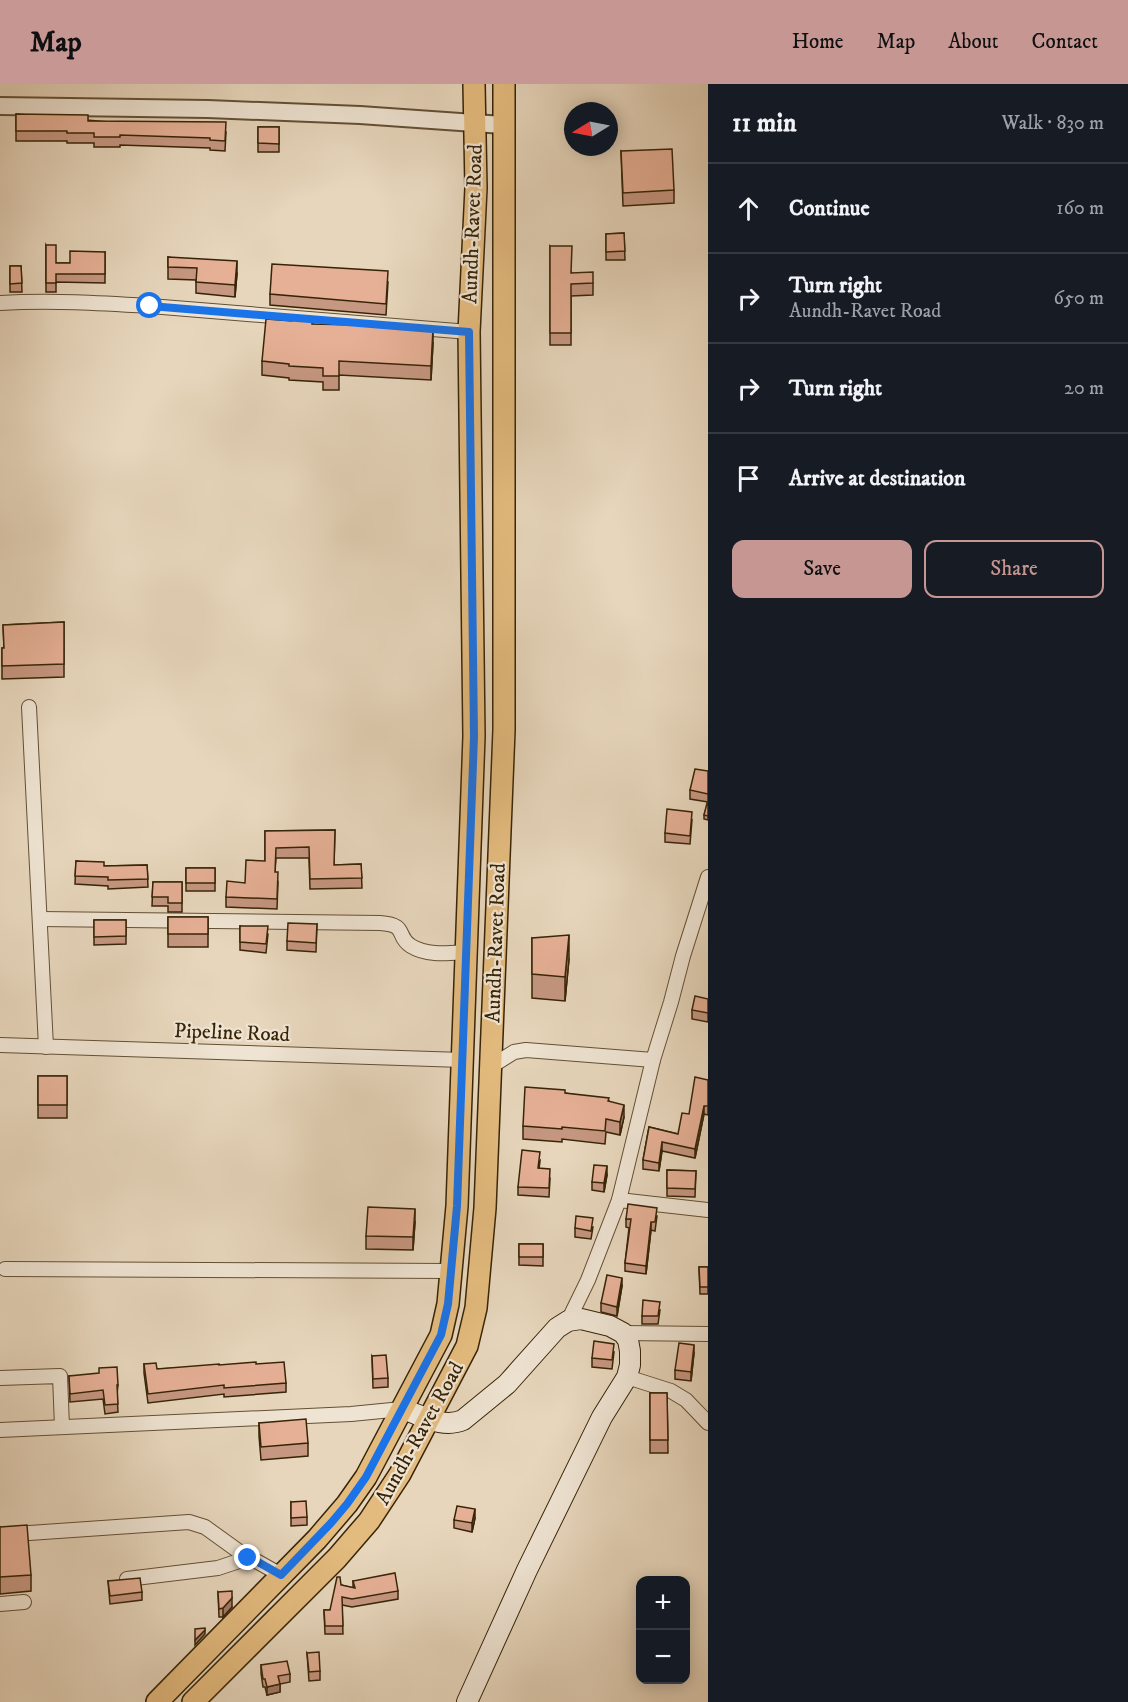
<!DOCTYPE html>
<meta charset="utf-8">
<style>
:root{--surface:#171b24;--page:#20242c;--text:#f1f3f6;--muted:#9ea1a6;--line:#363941;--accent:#c59692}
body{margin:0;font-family:"IM FELL DW Pica",serif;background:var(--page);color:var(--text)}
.controls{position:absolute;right:18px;bottom:18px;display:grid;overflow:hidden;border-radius:12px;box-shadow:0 3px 15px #0003}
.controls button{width:54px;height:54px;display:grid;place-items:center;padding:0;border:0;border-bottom:2px solid var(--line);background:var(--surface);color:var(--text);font:30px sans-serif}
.compass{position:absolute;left:564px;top:18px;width:54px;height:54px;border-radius:50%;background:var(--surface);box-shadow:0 3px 15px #0003;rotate:260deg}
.stop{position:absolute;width:18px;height:18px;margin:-14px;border:4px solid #1a73e8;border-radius:50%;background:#fff}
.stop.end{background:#1a73e8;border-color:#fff;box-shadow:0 2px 6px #0008}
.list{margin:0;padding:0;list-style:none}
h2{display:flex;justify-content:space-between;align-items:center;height:78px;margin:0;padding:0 24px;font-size:26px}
h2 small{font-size:20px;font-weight:400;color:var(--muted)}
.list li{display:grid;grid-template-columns:39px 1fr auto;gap:18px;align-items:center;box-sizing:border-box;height:90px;padding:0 24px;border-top:2px solid var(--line)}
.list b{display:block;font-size:22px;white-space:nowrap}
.list p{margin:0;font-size:20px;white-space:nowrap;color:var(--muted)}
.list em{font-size:20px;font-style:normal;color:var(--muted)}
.actions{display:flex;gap:12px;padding:18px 24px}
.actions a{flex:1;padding:14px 0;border:2px solid var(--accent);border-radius:12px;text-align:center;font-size:21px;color:var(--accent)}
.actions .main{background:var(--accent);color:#111}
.icon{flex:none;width:33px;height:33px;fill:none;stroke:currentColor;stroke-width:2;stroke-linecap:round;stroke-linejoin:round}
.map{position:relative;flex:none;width:708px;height:1618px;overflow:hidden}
header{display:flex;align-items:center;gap:36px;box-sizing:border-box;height:84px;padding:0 30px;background:var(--accent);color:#111}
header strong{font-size:28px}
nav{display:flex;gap:33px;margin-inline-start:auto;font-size:21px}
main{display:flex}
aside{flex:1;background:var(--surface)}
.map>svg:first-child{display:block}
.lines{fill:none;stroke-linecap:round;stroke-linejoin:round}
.minor-casing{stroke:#635034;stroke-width:16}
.tertiary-casing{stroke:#635034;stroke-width:20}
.secondary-casing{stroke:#372407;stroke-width:22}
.primary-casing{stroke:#372407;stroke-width:24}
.minor{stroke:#efe4d3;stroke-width:14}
.tertiary{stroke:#efe4d3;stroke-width:16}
.secondary{stroke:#efe4d3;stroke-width:20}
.primary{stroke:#e4bb7e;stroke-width:21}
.wall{fill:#c69781;stroke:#372407;stroke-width:1.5}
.shaded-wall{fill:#a17b69;stroke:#372407;stroke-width:1.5}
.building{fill:#e6b096;stroke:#372407;stroke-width:1.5}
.route{stroke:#1a73e8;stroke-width:8}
.labels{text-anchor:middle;stroke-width:4.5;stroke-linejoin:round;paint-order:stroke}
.street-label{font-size:21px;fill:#372407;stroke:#efe4d3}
</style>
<header>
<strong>Map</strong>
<nav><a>Home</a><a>Map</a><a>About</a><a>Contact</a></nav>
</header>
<main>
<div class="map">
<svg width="708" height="1618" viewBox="0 0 708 1618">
<rect width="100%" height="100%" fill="#e7d6bc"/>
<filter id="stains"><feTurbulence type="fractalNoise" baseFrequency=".00333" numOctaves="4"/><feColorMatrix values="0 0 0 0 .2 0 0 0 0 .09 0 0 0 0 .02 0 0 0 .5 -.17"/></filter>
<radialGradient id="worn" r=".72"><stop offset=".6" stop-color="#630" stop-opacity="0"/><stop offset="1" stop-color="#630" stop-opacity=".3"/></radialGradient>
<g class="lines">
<g class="minor-casing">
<g id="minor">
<path d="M0,219c50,-3 100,0 150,3l319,26"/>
<path d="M29,623l17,340"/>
<path d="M40,835l340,4c29,2 15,13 31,23 16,10 38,7 56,6"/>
<path d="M0,961l463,15"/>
<path d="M490,983l24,-15 12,-2 127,10"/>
<path d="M619,1116l89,10"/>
<path d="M5,1185l446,2"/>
<path d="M568,1237l20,-41 31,-80 34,-140 18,-58 12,-46 25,-79"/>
<path d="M623,1249l85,1"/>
<path d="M627,1293l44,14 15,9 22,23"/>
<path d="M0,1294l60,-2 2,51"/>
<path d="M0,1346l351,-16 51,-5"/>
<path d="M0,1451l189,-13 16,5 43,31 10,4 23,13"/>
<path d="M127,1495l91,-11 30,-10"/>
<path d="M0,1520l24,-2"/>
</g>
</g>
<g class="tertiary-casing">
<path id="tertiary" d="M0,22l208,3 152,6 143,10"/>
</g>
<g class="secondary-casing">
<path id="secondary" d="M402,1325c20,6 40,20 61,11l44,-36 50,-56 11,-7 13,-2 29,7 13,7 5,7 2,11v14l-3,12 -25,40 -75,153 -60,132"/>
</g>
<g class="primary-casing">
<g id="primary">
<path d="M157,1618l160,-163 30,-35 19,-27 75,-142 7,-31 9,-98 17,-470 -5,-404 7,-144 -2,-104"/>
<path d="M193,1618l144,-144 32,-37 31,-47 67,-128 9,-38 9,-100 19,-478v-646"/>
</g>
</g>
<use href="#minor" class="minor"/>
<use href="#tertiary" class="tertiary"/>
<use href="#secondary" class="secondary"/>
<use href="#primary" class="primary"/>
</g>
<g class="wall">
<path d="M16,30l210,18 -1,19 -15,-1v-2l-90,-3v2h-26v-4h-27v-2h-51z"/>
<rect x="258" y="43" width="21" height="25"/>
<path d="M621,67l53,39v13l-51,3z"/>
<path d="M624,149l1,27h-19v-26z"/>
<path d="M46,161l10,18h14l35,-11v31l-49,-1v10h-10z"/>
<path d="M550,162l22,27 21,10v12l-22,1v49h-21z"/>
<path d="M168,173l69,16 -2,24 -39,-4v-13l-28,-1z"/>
<path d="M10,182h11l1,26h-12z"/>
<path d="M388,198l-2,33 -116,-10v-11z"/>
<path d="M312,240l121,19 -2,37 -92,-5v15h-16v-8l-34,-2v-2l-27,-3v-14z"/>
<path d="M64,538v55l-62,2v-31h2l-1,-23z"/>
<path d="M708,687v31l-18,-3v-9z"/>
<path d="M708,719v17l-4,-1v-4z"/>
<path d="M692,736l-2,24 -25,-2v-9z"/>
<path d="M335,746l-1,35 27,-1 1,24 -52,1 -1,-31h-33l-1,14 3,10 -1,27 -51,-2v-10l19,-14 20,-22v-30z"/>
<path d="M76,777l28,5 43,-1 1,22 -40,2v-3l-33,-2z"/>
<rect x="186" y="784" width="29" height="23"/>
<path d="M153,798h29v30h-14v-6h-16z"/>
<rect x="168" y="833" width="40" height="30"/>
<path d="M94,836h32v24l-32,1z"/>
<path d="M317,840l-1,28 -29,-2v-9z"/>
<path d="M240,842l28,8 -2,19 -26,-3z"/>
<path d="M532,854l37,21 -4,42 -33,-3z"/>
<path d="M708,915v23l-16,-3v-9z"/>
<rect x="38" y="992" width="29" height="42"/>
<path d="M708,996v35l-4,-1 -9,44 -33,-7 -3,20 -16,-2v-9l6,-33 29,7z"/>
<path d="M565,1009l44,8 15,16 -4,18 -14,-3 -1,12 -43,-5v3l-39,-3v-13z"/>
<path d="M540,1077l-1,8 11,9 -1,19 -31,-2v-8z"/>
<path d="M667,1086l29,1 -1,26 -28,-1z"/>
<path d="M607,1091l-3,17 -12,-2v-8z"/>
<path d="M657,1132l-2,15 -4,-1 -5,44 -21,-3v-8l4,-35 -3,-1v-8z"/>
<path d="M415,1138l-2,28 -47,-1v-13z"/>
<path d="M593,1143l-2,12 -16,-2v-9z"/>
<path d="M519,1160h24v22l-24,-1z"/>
<path d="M699,1183h9v27h-8z"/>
<path d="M622,1202l-5,30 -16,-4v-9z"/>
<path d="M660,1226l-2,14h-16v-8z"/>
<path d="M614,1268l-2,17 -20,-2v-9z"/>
<path d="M694,1269l-3,28 -16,-2v-9z"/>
<path d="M372,1272l16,22v9l-15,1z"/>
<path d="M144,1280l13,5 99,-5 30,19v9l-62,5v-3l-76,9 -4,-30z"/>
<path d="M69,1292l49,9 -1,9 1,18 -13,2 -2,-15 -33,3z"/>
<path d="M650,1309h17l1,60h-18z"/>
<path d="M259,1339l49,20v13l-47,4 -2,-24z"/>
<path d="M291,1418l16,15v8l-16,1z"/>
<path d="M475,1434l-3,14 -18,-4v-8z"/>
<path d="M0,1443l31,48v16l-31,3z"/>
<path d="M108,1497l34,11v8l-32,4z"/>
<path d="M353,1497l45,10v8l-46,8 -10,-2 1,29h-18l-1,-24h6l11,-25 12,3z"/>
<path d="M218,1508l14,15 -9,10h-4z"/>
<path d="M307,1569l13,18v9l-11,1z"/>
<path d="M261,1581l29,9v8l-10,2v8l-13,3 -2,-8h-2l-2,-14z"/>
</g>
<g class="shaded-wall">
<path d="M237,177v12l-2,24v-12z"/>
<path d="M433,245v14l-2,37v-14z"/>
<path d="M569,851v24l-4,42v-24z"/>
<path d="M624,1021v12l-4,18v-13z"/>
<path d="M704,1022v8l-9,44v-9z"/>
<path d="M662,1058v9l-3,20v-8z"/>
<path d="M607,1082v9l-3,17v-9z"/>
<path d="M415,1125v13l-2,28v-13z"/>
<path d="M651,1138v8l-5,44v-8z"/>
<path d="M622,1194v8l-5,30v-9z"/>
<path d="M694,1261v8l-3,28v-9z"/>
<path d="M475,1425v9l-3,14v-9z"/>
<path d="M232,1514v9l-9,10v-9z"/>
<path d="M205,1546v4l-10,11v-5z"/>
<path d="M280,1600v8l-13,3v-8z"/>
</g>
<g class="building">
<path d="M16,30l72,1v6l138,1 -1,19 -15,-1v-2l-90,-3v2h-26v-4h-27v-2h-51z"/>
<path d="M258,43h21v17l-21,-1z"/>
<path d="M672,65l2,41 -51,3 -2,-42z"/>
<path d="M624,149l1,18 -19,1v-18z"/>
<path d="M46,161h10v18h14v-12l35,1v22h-49v9h-10z"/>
<path d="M550,162h22l-1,27 22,-1v11l-22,1v49h-21z"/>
<path d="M168,173l69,4 -2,24 -39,-3 1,-14 -29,-1z"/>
<path d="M272,180l116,7 -2,33 -116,-10z"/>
<path d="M10,182h11l1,17 -12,1z"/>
<path d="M292,233l20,1v6l44,1 77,4 -2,37 -92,-5v15h-16v-8l-34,-2v-2l-27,-3 4,-42 26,2z"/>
<path d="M64,538v42l-62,2v-18h2l-1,-23z"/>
<path d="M695,685l13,2v23l-18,-4z"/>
<path d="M707,719h1v13l-4,-1z"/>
<path d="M667,725l25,3 -2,24 -25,-3z"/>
<path d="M335,746l-1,35 27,-1 1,14 -52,1 -1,-32 -33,1 -1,24h3l-1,27 -51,-2 1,-16 18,2 1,-23 19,1v-30z"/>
<path d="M76,777l28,1v4l43,-1 1,14 -40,1v-3l-33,-1z"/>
<rect x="186" y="784" width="29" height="15"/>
<path d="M153,798h29v21h-14v-6h-16z"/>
<rect x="168" y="833" width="40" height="17"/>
<path d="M94,836h32v16l-32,1z"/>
<path d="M288,839l29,1 -1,19 -29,-2z"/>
<path d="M240,842h28l-2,18 -26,-2z"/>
<path d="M569,851l-4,42 -33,-3v-36z"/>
<path d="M695,912l13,3v14l-16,-3z"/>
<rect x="38" y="992" width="29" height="29"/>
<path d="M695,993l13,3v26h-4l-9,43 -33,-7 -3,21 -16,-3 6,-33 29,7 4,-21 7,1z"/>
<path d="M525,1003l40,3v3l44,5 -1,3 16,4 -4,17 -14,-3 -1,12 -43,-4v2l-39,-3z"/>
<path d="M522,1066l18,2 -2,16 12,1 -1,19 -31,-1z"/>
<path d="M594,1081l13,1 -3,17 -12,-1z"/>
<path d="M667,1086l29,1 -1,18 -28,-1z"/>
<path d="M628,1120l29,4 -2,14h-4l-5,44 -21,-3 6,-44h-5z"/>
<path d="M368,1123l47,2 -2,28 -47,-1z"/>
<path d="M576,1132l17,2 -2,13 -16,-3z"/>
<rect x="519" y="1160" width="24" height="13"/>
<path d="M699,1183h9v20h-8z"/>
<path d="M607,1191l15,3 -5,29 -16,-4z"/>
<path d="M643,1216l17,2 -2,14h-16z"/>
<path d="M594,1257l20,3 -2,16 -20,-2z"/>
<path d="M679,1259l15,2 -3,27 -16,-2z"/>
<path d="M386,1271l2,23 -15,1 -1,-23z"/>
<path d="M256,1278v2l28,-2 2,21 -62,5v-3l-76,9 -4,-30 12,-1 1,6 62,-5v1z"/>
<path d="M117,1283l1,18h-1l1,19 -13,1 -2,-15 -33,4 -1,-18 30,-3v-5z"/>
<path d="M650,1309h17l1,47h-18z"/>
<path d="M306,1335l2,24 -47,4 -2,-24z"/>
<path d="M306,1417l1,16 -16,1v-16z"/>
<path d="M457,1422l18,3 -3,14 -18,-3z"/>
<path d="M27,1441l4,50 -31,2v-50z"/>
<path d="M395,1489l3,18 -46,8 -10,-2 1,29h-18l-1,-16h6l7,-33h3l1,8 14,3 -2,-7z"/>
<path d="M140,1494l2,14 -32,4 -2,-15z"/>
<path d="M232,1507v7l-9,10 -4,1 -1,-17z"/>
<path d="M205,1544v2l-10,10v-11z"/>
<path d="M319,1568l1,19 -11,1 -2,-19z"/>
<path d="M287,1577l3,13 -12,2 2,8 -13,3 -2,-8h-2l-2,-14z"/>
</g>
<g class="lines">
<path class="route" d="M150,222l319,26 5,404 -17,470 -9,98 -7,31 -75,142 -19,27 -16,19 -50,52 -23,-13 -10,-4"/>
</g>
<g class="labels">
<g class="street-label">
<text transform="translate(472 140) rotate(-88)" y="7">Aundh-Ravet Road</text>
<text transform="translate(495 859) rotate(-88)" y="7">Aundh-Ravet Road</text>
<text transform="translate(232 948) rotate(2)" y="7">Pipeline Road</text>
<text transform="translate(419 1349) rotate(-61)" y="7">Aundh-Ravet Road</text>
</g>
</g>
<rect width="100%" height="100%" filter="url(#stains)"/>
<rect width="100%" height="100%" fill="url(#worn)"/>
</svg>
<div class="controls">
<button>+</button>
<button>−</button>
</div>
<svg class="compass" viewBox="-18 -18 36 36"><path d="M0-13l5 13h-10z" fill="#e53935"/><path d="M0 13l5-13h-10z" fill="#9ea1a6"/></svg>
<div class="stop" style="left:150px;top:222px"></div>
<div class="stop end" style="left:248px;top:1474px"></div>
</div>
<aside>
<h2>11 min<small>Walk · 830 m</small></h2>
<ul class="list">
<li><svg class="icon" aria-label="ahead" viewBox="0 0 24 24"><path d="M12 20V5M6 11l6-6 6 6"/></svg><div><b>Continue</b></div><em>160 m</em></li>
<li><svg class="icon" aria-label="right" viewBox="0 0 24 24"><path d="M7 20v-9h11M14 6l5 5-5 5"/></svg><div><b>Turn right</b><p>Aundh-Ravet Road</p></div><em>650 m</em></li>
<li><svg class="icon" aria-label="right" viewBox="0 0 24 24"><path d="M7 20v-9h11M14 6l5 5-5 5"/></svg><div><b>Turn right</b></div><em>20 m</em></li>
<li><svg class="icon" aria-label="arrive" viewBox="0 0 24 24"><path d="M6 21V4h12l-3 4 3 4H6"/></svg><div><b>Arrive at destination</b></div></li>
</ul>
<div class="actions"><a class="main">Save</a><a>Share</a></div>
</aside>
</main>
